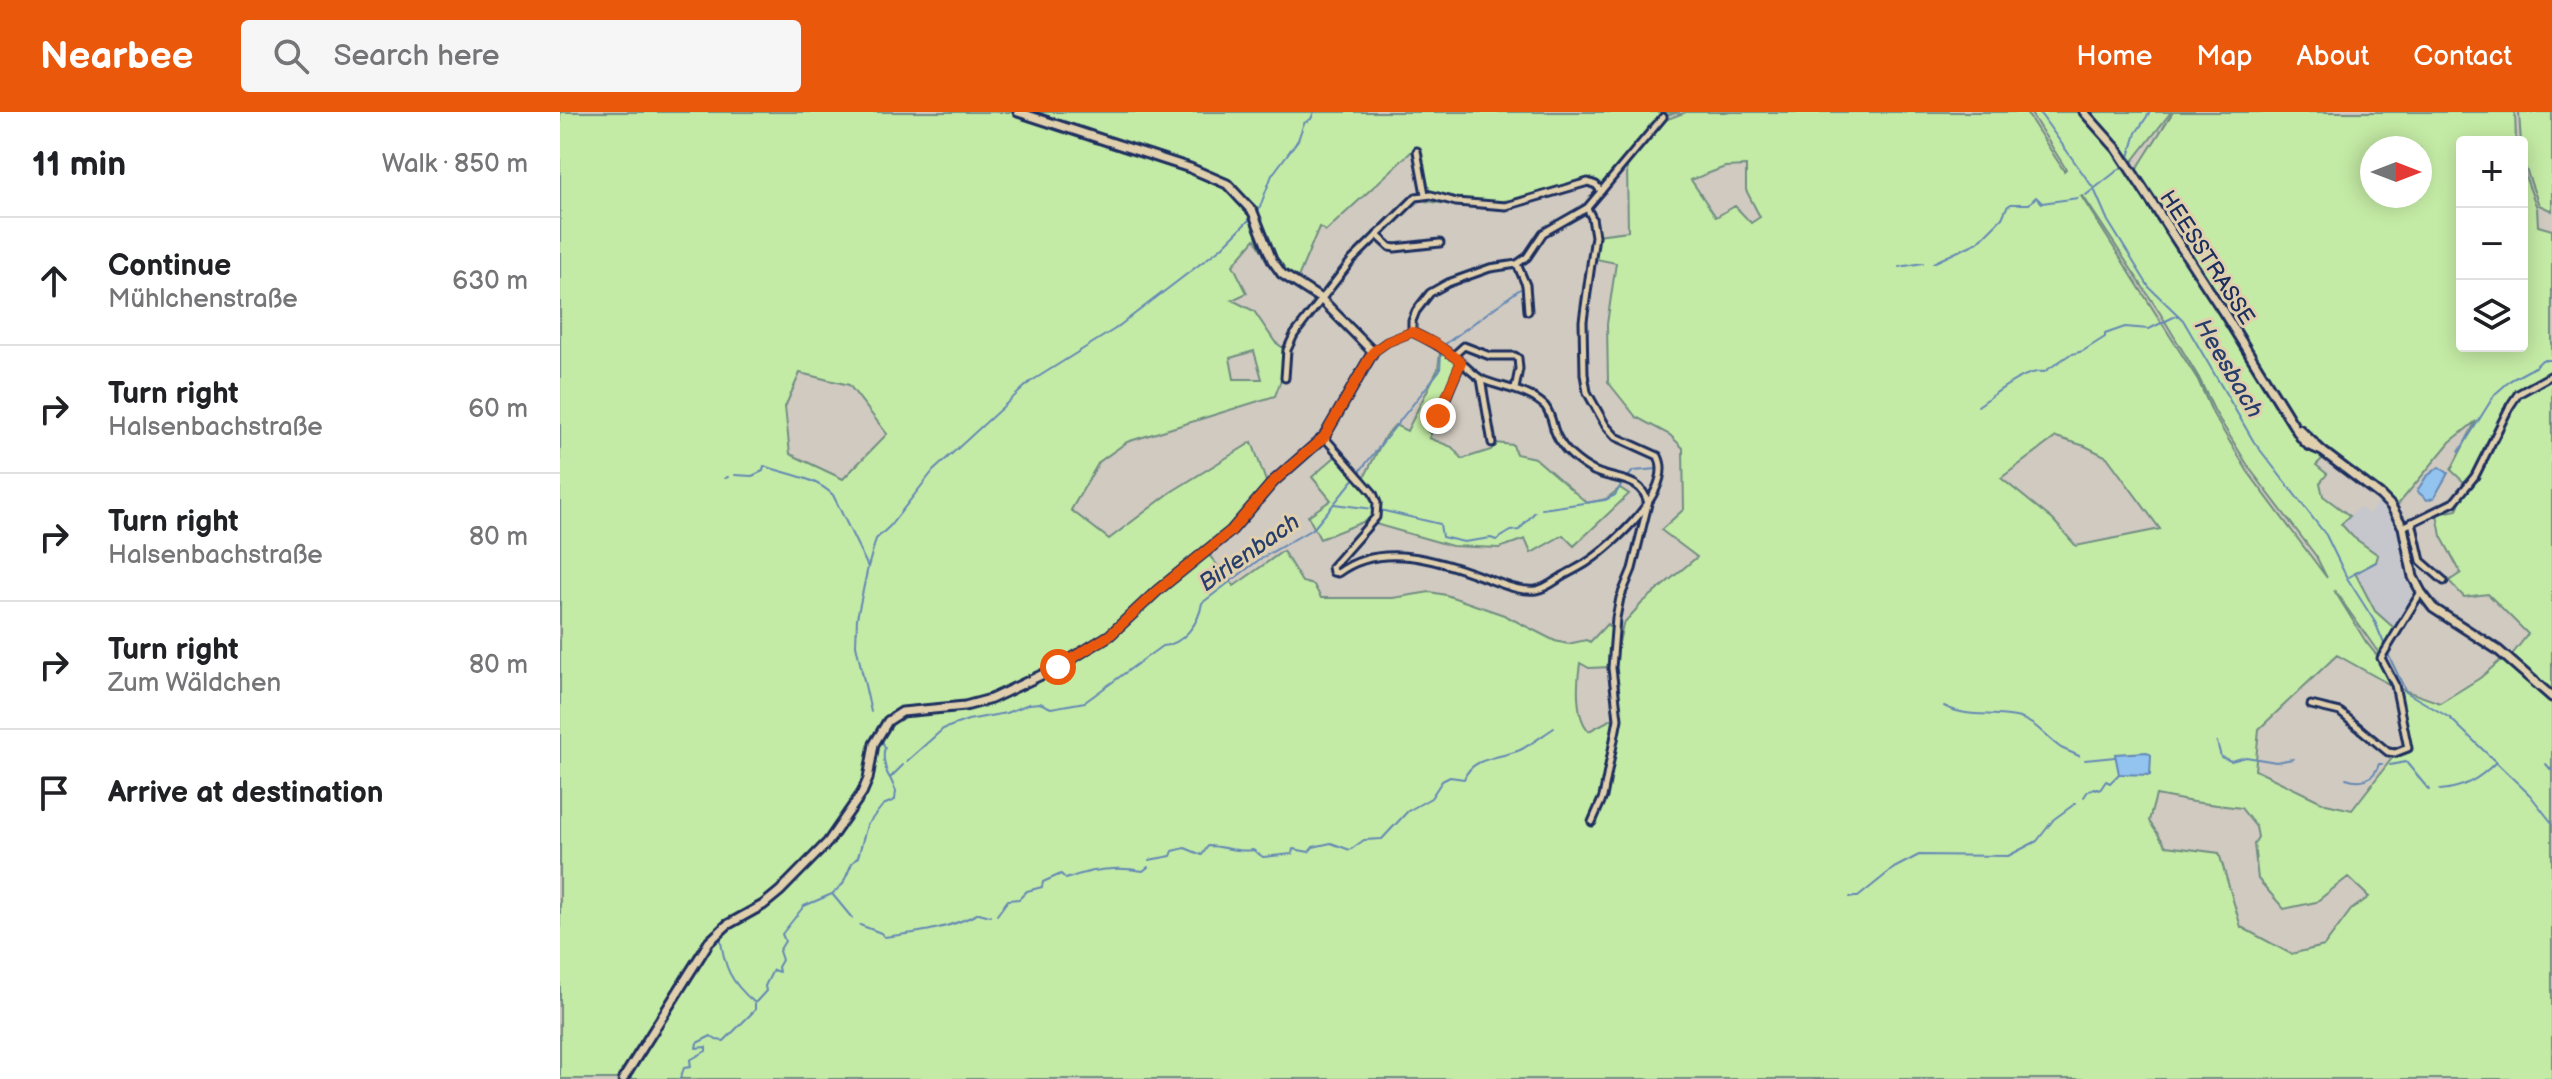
<!DOCTYPE html>
<meta charset="utf-8">
<style>
:root{--surface:#fff;--page:#f6f6f6;--text:#202124;--muted:#757577;--line:#e0e0e0;--accent:#ea580c}
body{margin:0;font-family:"Balsamiq Sans",sans-serif;background:var(--page);color:var(--text)}
.controls{position:absolute;right:24px;top:24px;display:grid;overflow:hidden;border-radius:8px;box-shadow:0 4px 20px #0003}
.controls button{width:72px;height:72px;display:grid;place-items:center;padding:0;border:0;border-bottom:2px solid var(--line);background:var(--surface);color:var(--text);font:40px sans-serif}
.compass{position:absolute;left:1800px;top:24px;width:72px;height:72px;border-radius:50%;background:var(--surface);box-shadow:0 4px 20px #0003;rotate:90deg}
.stop{position:absolute;width:24px;height:24px;margin:-18px;border:6px solid #ea580c;border-radius:50%;background:#fff}
.stop.end{background:#ea580c;border-color:#fff;box-shadow:0 2px 8px #0008}
.list{margin:0;padding:0;list-style:none}
h2{display:flex;justify-content:space-between;align-items:center;height:104px;margin:0;padding:0 32px;font-size:34px}
h2 small{font-size:26px;font-weight:400;color:var(--muted)}
.list li{display:grid;grid-template-columns:52px 1fr auto;gap:24px;align-items:center;box-sizing:border-box;height:128px;padding:0 32px;border-top:2px solid var(--line)}
.list b{display:block;font-size:30px;white-space:nowrap}
.list p{margin:0;font-size:26px;white-space:nowrap;color:var(--muted)}
.list em{font-size:26px;font-style:normal;color:var(--muted)}
.icon{flex:none;width:44px;height:44px;fill:none;stroke:currentColor;stroke-width:2;stroke-linecap:round;stroke-linejoin:round}
.map{position:relative;flex:none;width:1992px;height:967px;overflow:hidden}
header{display:flex;align-items:center;gap:48px;box-sizing:border-box;height:112px;padding:0 40px;background:var(--accent);color:#fff}
header strong{font-size:38px}
nav{display:flex;gap:44px;margin-inline-start:auto;font-size:28px}
.search{width:560px;height:72px;background:var(--page);display:flex;align-items:center;gap:20px;box-sizing:border-box;padding:0 28px;border-radius:8px;color:var(--muted);font-size:30px}
main{display:flex}
aside{flex:1;background:var(--surface)}
.map>svg:first-child{display:block}
.built{fill:#c6c6cd}
.green{fill:#c4eba5;stroke:#708d82;stroke-width:2;fill-rule:evenodd}
.water{fill:#93c3ef;stroke:#6388b5;stroke-width:2}
.lines{fill:none;stroke-linecap:round;stroke-linejoin:round}
.stream{stroke:#6388b5;stroke-width:2}
.street-casing{stroke:#1b2f5e;stroke-width:11}
.secondary-casing{stroke:#1b2f5e;stroke-width:13}
.street{stroke:#e1d0ad;stroke-width:5}
.secondary{stroke:#e1d0ad;stroke-width:7}
.route{stroke:#ea580c;stroke-width:10}
.labels{text-anchor:middle;stroke-width:6;stroke-linejoin:round;paint-order:stroke}
.street-label{font-size:22px;fill:#1b2f5e;stroke:#e1d0ad}
.water-label{font-size:24px;font-style:italic;fill:#273e6c;stroke:#e1d0ad}
</style>
<header>
<strong>Nearbee</strong>
<div class="search"><svg class="icon" aria-label="search" viewBox="0 0 24 24"><circle cx="10" cy="10" r="6"/><path d="M15 15l6 6"/></svg>Search here</div>
<nav><a>Home</a><a>Map</a><a>About</a><a>Contact</a></nav>
</header>
<main>
<aside>
<h2>11 min<small>Walk · 850 m</small></h2>
<ul class="list">
<li><svg class="icon" aria-label="ahead" viewBox="0 0 24 24"><path d="M12 20V5M6 11l6-6 6 6"/></svg><div><b>Continue</b><p>Mühlchenstraße</p></div><em>630 m</em></li>
<li><svg class="icon" aria-label="right" viewBox="0 0 24 24"><path d="M7 20v-9h11M14 6l5 5-5 5"/></svg><div><b>Turn right</b><p>Halsenbachstraße</p></div><em>60 m</em></li>
<li><svg class="icon" aria-label="right" viewBox="0 0 24 24"><path d="M7 20v-9h11M14 6l5 5-5 5"/></svg><div><b>Turn right</b><p>Halsenbachstraße</p></div><em>80 m</em></li>
<li><svg class="icon" aria-label="right" viewBox="0 0 24 24"><path d="M7 20v-9h11M14 6l5 5-5 5"/></svg><div><b>Turn right</b><p>Zum Wäldchen</p></div><em>80 m</em></li>
<li><svg class="icon" aria-label="arrive" viewBox="0 0 24 24"><path d="M6 21V4h12l-3 4 3 4H6"/></svg><div><b>Arrive at destination</b></div></li>
</ul>
</aside>
<div class="map">
<svg width="1992" height="967" viewBox="0 0 1992 967">
<rect width="100%" height="100%" fill="#d1cac0"/>
<filter id="ink" filterUnits="userSpaceOnUse"><feTurbulence type="fractalNoise" baseFrequency=".0125" numOctaves="2"/><feDisplacementMap in="SourceGraphic" scale="16" xChannelSelector="R" yChannelSelector="G"/><feConvolveMatrix kernelMatrix="1 2 1 2 8 2 1 2 1" color-interpolation-filters="sRGB"/></filter>
<g filter="url(#ink)">
<path class="built" d="M1819,389l13,13 10,19 3,33 8,26 -1,9 -18,27 -19,-17 -20,-39 21,-10 1,-7 -24,-18 -12,-14 18,-16 10,7z"/>
<g class="green">
<path d="M0,0h1120l-13,3 1,4 18,-7h340l38,59 2,-2 -36,-57h50l36,39 122,189 38,65 17,23 32,28 -9,9 11,9 -7,9 3,13 27,20 -9,8 12,13 25,18 -2,7 -21,11 20,38 19,17 -13,28 -47,-66 32,52 13,16 13,28 48,17 40,-25 28,-24 3,2 17,-22 -40,-40 -24,3 -15,-16 12,-8 -20,-37 -4,-22 20,-4 9,-26 -15,-14 25,-49 -26,21 -53,64 -5,-6 -54,-39 -41,-38 -73,-113 -57,-95 -32,-43 38,-60h342l1,30h-54v204h60v-178l15,40 1,18 14,4v849h-1992zM1812,36h48v48h-48zM852,39l14,50 43,6 121,-21 7,6 30,-28 1,67 -31,4 -1,24 20,4 -9,61 1,58 28,35 34,18 13,13 1,61 -23,21 36,27 -55,46 -19,21 -12,56 5,33 -2,5 -25,13c-14,-14 -12,-49 -9,-68l9,5 21,-1 2,-38 -5,-5 -17,18 -4,-2 -18,4 -13,-3 -51,-26 -58,-20 -16,-3 -37,6h-72l-7,-13 -12,-3 -19,-31 -49,35 -25,-31 35,-32 25,-33 -17,-48 -81,50 -62,47 -38,-29 28,-48 28,-20 148,-46 6,-16 5,-30 -11,-8 -21,-31 -22,-11 15,-7 -14,-28 22,-26 22,38 20,3 22,-53 7,4zM1186,54v24l14,27 -9,6 -16,-17 -19,11 -25,-37 34,-13zM1521,84h2l77,117 39,65 16,34 35,57 66,87 11,22 -79,-106 -35,-58 -15,-34zM694,239l8,28h-28l-4,-21zM240,261l49,12 38,49 -44,45 -53,-25 -5,-47zM1496,325l29,9 22,11 53,72 -84,17 -23,-26 -52,-42zM1777,543l55,31 11,58 -51,66 -26,-6 -71,-34 4,-41zM1596,683l37,7 48,6 15,19 2,10 -4,7 4,35 26,30 32,-7 32,-25 21,20 -18,13 -27,36 -33,8 -50,-27 -22,-74 -53,-7 -17,-25z"/>
<path d="M1529,0h82l-38,49z"/>
<path d="M1959,0h33v99l-13,-6 -17,-47z"/>
<path d="M880,240l24,17 -35,69 23,9 10,12 29,-9 4,-7 18,2 3,9 19,4 52,45 19,-4 14,-11 9,6 -55,52 -11,-11 -32,18 -6,-14 -26,9 -47,-2 -87,-25 -45,18 -12,-23 23,-16 -19,-23 24,-21 29,20 20,-40 10,-11 12,6 31,-62z"/>
</g>
<g class="water">
<path d="M1879,355l9,6 -14,25 -7,2 -10,-9 9,-14z"/>
<path d="M1587,640l4,3 -1,20 -31,-1 -4,-20z"/>
</g>
<g class="lines">
<g class="stream">
<path d="M1479,0l55,77 14,32 41,66 34,33 71,122 72,93 21,43 28,44 10,24"/>
<path d="M1569,45l7,-24 14,-21"/>
<path d="M1526,83l36,-28"/>
<path d="M698,100l14,-37 26,-35 6,-17 7,-4 3,-7"/>
<path d="M1373,151l45,-21 24,-24 5,-11 4,-3h18l7,-7 6,6 36,-5"/>
<path d="M1339,155l24,-4"/>
<path d="M884,233l76,-56"/>
<path d="M1418,294c16,-11 46,-37 66,-34l25,-17 14,-4 22,-14v-3l20,-7 24,2 29,-14"/>
<path d="M1899,340l36,-58 16,-14 24,-13 7,-7h10"/>
<path d="M800,359l80,-101 1,-17"/>
<path d="M175,363l17,1 11,-5 1,-5c23,8 51,11 69,29l35,72"/>
<path d="M1068,365l5,-6 25,-2"/>
<path d="M165,366l3,-1"/>
<path d="M774,392l39,5"/>
<path d="M982,397l63,-9 10,-5 6,-10"/>
<path d="M820,398l60,14 2,13 22,5 27,-4 5,2 15,-9 8,-1 16,-18"/>
<path d="M1789,465l27,-15"/>
<path d="M1828,542l18,38 44,26 80,77 22,28"/>
<path d="M1384,594c24,13 51,5 76,12 18,6 26,20 41,30 6,3 12,5 18,8"/>
<path d="M311,600l-15,-67 1,-27 11,-51 8,-28 14,-13 43,-55 97,-89 85,-53 106,-81 30,-30"/>
<path d="M322,628l3,8c-3,6 0,24 5,30"/>
<path d="M1657,630l4,15 10,4 15,-4 30,5 17,-3"/>
<path d="M1525,648l30,-3"/>
<path d="M347,649l36,-32 25,-9 38,-7 23,-9 11,-1 11,5 34,-6 77,-56c21,-1 37,-23 40,-43l58,-44 54,-31 41,-50"/>
<path d="M1986,652l6,7"/>
<path d="M1830,653l16,-3 23,28"/>
<path d="M1786,666c15,5 28,2 33,-14h3"/>
<path d="M1880,678c24,-2 39,-11 56,-28"/>
<path d="M1524,685l4,-6 6,-3 6,2 6,-9 4,2 9,-9"/>
<path d="M589,748l22,-4 2,-5 12,-3 17,7 6,-9c17,0 29,7 45,4l10,7 29,-3 1,-5 16,3 4,-5 18,-4 19,7 14,-10 18,-1 26,-28 23,-13 11,-17 8,-4 14,2c8,-23 38,-21 56,-29 12,-6 23,-15 34,-22"/>
<path d="M273,783l19,23"/>
<path d="M1290,785h8l36,-29 25,-13 89,1 29,-15 17,-22 22,-16"/>
<path d="M437,803l11,-15 11,-1 8,-8 15,-4 1,-5 18,-8 5,5c25,-10 50,-13 77,-8l5,-4"/>
<path d="M300,813l21,8 3,4c33,-4 65,-8 95,-24l11,3"/>
<path d="M160,823c4,32 10,47 35,68"/>
<path d="M120,967l4,-11 7,-1 -1,-7 16,-9v-4l-10,1 1,-5 14,-7 5,4 8,1 31,-31v-7l11,-12 -1,-5 8,-16 6,2 -1,-5 4,-7 -3,-9 6,-10 -3,-7 22,-28 28,-12 11,-10 9,-21 6,-6 9,-32 16,-20 12,-5 1,-9 -6,-13 13,-13"/>
</g>
<g class="street-casing">
<g id="street">
<path d="M857,39l8,43"/>
<path d="M817,123l13,12 5,1 45,-5"/>
<path d="M957,152l9,21 2,26"/>
<path d="M852,220v-11l4,-10 14,-18 18,-10 42,-15 27,-4 10,-7 16,-24 44,-25 76,-91"/>
<path d="M813,240l14,-10 25,-10c15,7 29,15 43,25 9,7 18,18 28,23 20,8 45,10 62,26 5,6 7,15 9,23 6,18 19,30 36,40 21,13 52,5 58,35l-16,65 -12,29 -4,20 -4,50 6,51 -15,78 -11,25"/>
<path d="M893,244l11,-10 26,10h25l3,2 1,11 -4,20"/>
<path d="M725,266l2,-28 7,-15 57,-74 65,-64 15,-2 25,7 50,4 82,-24 8,3 5,6"/>
<path d="M921,267l11,64"/>
<path d="M871,316l11,-20 19,-46"/>
<path d="M764,325l49,56 4,10 -1,14 -44,50 1,5 5,1c42,-32 100,-13 145,4 16,6 36,15 53,13 9,-1 19,-9 27,-14 8,-5 18,-9 26,-15 25,-17 86,-72 69,-105l-42,-19 -10,-11 -19,-34 -3,-18 -1,-53 12,-85 -3,-18 -5,-10"/>
<path d="M1852,410l9,39 23,20"/>
<path d="M1843,415l51,-25 21,-26 35,-70 8,-12 34,-19"/>
<path d="M1751,593l29,7 48,40 7,1 13,-5 -13,-63 -14,-27 40,-66"/>
</g>
</g>
<g class="secondary-casing">
<g id="secondary">
<path d="M1524,0l33,37 107,164 78,126 6,6 14,6"/>
<path d="M1739,317l23,22 58,44 11,11 12,21 10,50 8,15 12,16 65,42 54,47"/>
<path d="M63,967l86,-137 18,-17 36,-20 17,-14 48,-49 34,-49 6,-14 6,-35 14,-23 14,-9 63,-6 26,-7 67,-32 52,-32 48,-45 73,-59 43,-50 50,-44 49,-85 -52,-53 -39,-25 -10,-14 -19,-48 -26,-28 -37,-16 -172,-56"/>
</g>
</g>
<use href="#street" class="street"/>
<use href="#secondary" class="secondary"/>
</g>
</g>
<g class="lines" filter="url(#ink)">
<path class="route" d="M498,555l52,-32 48,-45 73,-59 43,-50 50,-44 49,-85 14,-10 25,-10 26,13 23,17 -23,54"/>
</g>
<g class="labels">
<g class="street-label">
<text transform="translate(1648 145) rotate(57)" y="8">HEESSTRASSE</text>
</g>
<g class="water-label">
<text transform="translate(1669 256) rotate(59)" y="8">Heesbach</text>
<text transform="translate(689 440) rotate(-35)" y="8">Birlenbach</text>
</g>
</g>
</svg>
<div class="controls">
<button>+</button>
<button>−</button>
<button><svg class="icon" aria-label="layers" viewBox="0 0 24 24"><path d="M12 4l9 5-9 5-9-5zM3 14l9 5 9-5"/></svg></button>
</div>
<svg class="compass" viewBox="-18 -18 36 36"><path d="M0-13l5 13h-10z" fill="#e53935"/><path d="M0 13l5-13h-10z" fill="#757577"/></svg>
<div class="stop" style="left:498px;top:555px"></div>
<div class="stop end" style="left:878px;top:304px"></div>
</div>
</main>
